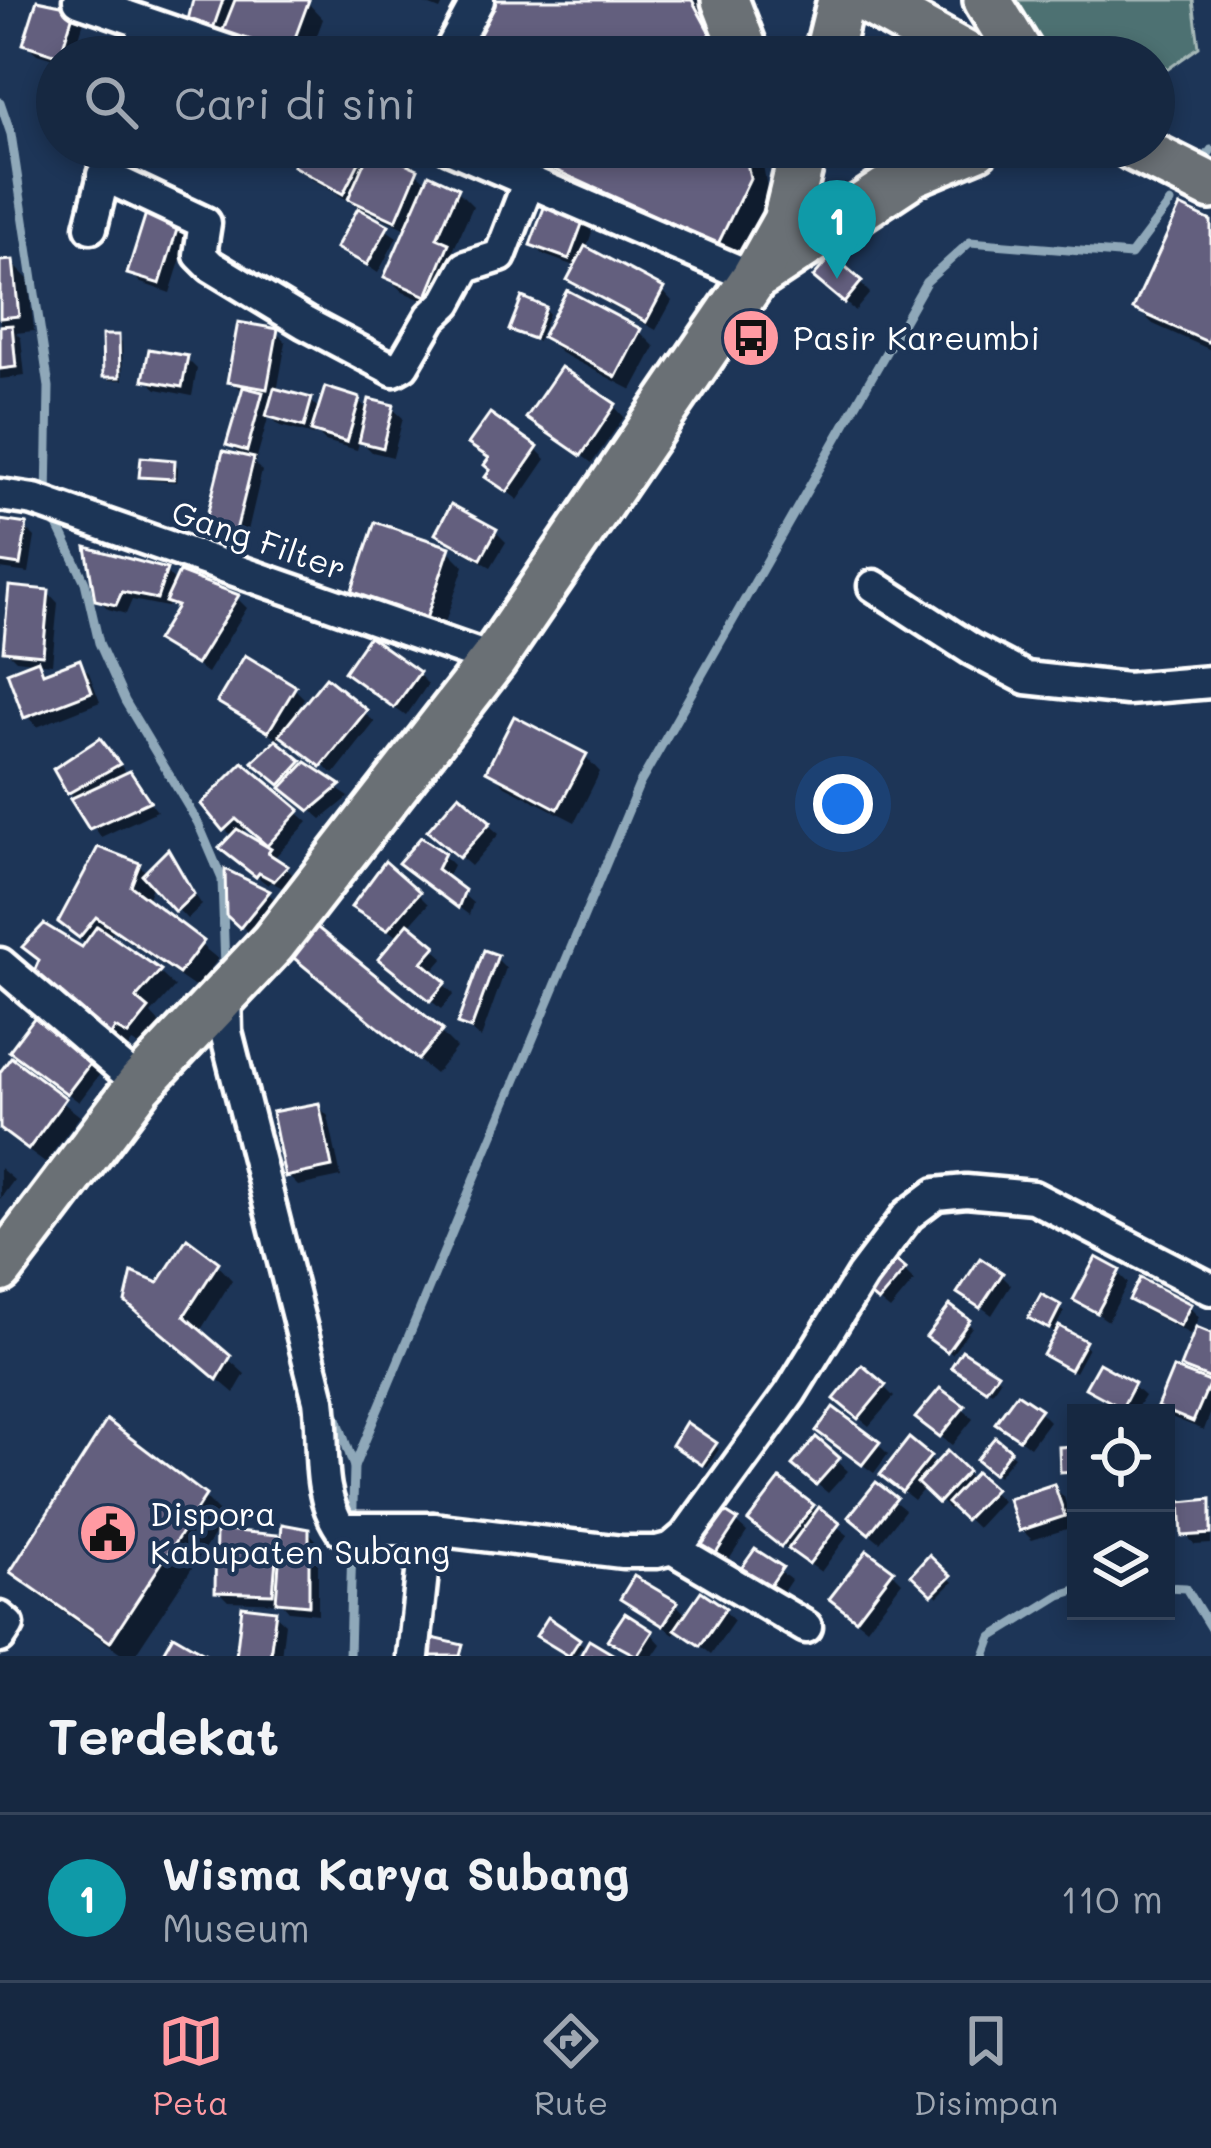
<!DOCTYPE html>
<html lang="id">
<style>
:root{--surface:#162841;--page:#1f3048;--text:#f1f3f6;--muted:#9ea6b1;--line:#35445a;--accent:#ff9aa2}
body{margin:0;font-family:Mali,sans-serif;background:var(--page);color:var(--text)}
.controls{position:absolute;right:36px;bottom:36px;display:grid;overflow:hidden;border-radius:0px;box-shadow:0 6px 18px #0003}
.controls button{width:108px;height:108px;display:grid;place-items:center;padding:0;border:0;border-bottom:3px solid var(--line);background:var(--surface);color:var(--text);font:60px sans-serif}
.you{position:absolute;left:843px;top:804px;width:42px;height:42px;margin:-30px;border:9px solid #fff;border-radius:50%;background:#1a73e8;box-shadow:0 0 0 18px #1a73e833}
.badge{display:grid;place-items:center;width:78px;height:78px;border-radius:50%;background:var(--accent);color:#fff;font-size:39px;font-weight:700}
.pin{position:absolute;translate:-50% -99px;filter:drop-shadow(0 3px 6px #0008)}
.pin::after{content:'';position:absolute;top:63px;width:42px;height:36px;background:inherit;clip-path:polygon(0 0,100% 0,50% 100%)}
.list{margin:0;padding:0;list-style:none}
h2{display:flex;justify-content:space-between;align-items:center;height:156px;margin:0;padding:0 48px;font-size:51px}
h2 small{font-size:39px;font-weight:400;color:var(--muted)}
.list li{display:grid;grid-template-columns:78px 1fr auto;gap:36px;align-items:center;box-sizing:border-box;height:168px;padding:0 48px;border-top:3px solid var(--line)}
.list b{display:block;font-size:45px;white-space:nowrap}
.list p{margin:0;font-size:39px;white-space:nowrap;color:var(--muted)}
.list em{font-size:39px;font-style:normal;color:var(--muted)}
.icon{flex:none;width:66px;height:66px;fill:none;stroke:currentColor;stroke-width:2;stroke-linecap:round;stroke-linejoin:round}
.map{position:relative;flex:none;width:1211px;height:1656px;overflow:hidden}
.search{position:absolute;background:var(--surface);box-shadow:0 6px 18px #0003;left:36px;right:36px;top:36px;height:132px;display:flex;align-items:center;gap:30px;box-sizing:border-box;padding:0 42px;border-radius:66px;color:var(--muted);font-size:45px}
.sheet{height:324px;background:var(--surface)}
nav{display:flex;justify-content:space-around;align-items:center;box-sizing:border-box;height:168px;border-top:3px solid var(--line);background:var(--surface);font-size:33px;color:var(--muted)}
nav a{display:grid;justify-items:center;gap:6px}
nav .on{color:var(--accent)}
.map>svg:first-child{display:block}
.green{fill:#4e7172;stroke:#a6b8b8;stroke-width:3}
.shadow{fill:#0007;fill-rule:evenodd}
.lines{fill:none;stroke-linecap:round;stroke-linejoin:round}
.stream{stroke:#8fa8b9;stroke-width:9}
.building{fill:#635f7e;stroke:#fff;stroke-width:3}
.minor-casing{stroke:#fff;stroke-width:39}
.primary-casing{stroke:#fff;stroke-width:54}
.minor{stroke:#1d3557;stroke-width:30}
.primary{stroke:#6a7074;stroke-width:45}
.labels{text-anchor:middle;stroke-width:9;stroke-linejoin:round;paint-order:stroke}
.poi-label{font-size:33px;fill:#fff;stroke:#1d3557;text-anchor:start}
.street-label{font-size:33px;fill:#fff;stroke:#1d3557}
</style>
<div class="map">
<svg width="1211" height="1656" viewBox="0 0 1211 1656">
<rect width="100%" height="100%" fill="#1d3557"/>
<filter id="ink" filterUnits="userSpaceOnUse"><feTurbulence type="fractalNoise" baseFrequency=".00833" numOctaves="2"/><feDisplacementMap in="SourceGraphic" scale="24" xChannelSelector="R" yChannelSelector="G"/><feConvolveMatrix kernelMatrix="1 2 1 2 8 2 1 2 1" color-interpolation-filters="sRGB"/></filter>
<g filter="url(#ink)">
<path class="green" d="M1008,0h185l6,47 -31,22 -14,-7v-5l-12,-2 -98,2z"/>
<g class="shadow">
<path d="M40,0l34,11 10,10 -11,36h-16v3l-20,-6 -11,-10z"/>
<path d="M196,0h99l13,3 15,16 -14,38h-66l-24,-9z"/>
<path d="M415,0h30l-5,10z"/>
<path d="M499,0h200l31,57h-259z"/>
<path d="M254,147h34l-7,17z"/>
<path d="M305,147h56l10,8 4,-8h29l11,11 -3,11 16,14 29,7 16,16 -20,45 11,10 -21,48 -40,-17 -16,-15 21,-47 -40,-19 -2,5 31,21 -19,36 -38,-25 21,-40 -55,-32 -10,-10z"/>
<path d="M485,147h275l9,53 -29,63z"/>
<path d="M178,222l11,11 -19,60 -29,-10 -11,-10z"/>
<path d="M582,222l10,10 -6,18 76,40 10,11 -16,29 -75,-41 -10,-10 6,-12 -33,-12 -11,-11z"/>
<path d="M1211,224v126l-58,-26 -16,-16z"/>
<path d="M12,263l16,16 6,52 -18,2 5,5 4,38 -25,3v-115z"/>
<path d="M860,283l10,10 -15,18 -28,-24z"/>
<path d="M545,309l4,5 -11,27 -25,-12z"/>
<path d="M639,331l16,16 -23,43 -71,-37 -16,-16z"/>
<path d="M276,332l10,10 -9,50 33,8 11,11 38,-10 10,10 23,-3 11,10 -10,39 -21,-5 -12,-12 -3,10 -32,-9 -10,-10 -1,4 -34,-9 -11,-11 -14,49 7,7 -19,81 -28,-7 -10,-10 39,-76 -14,-14 15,-53 -15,-11z"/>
<path d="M118,338l4,4 1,38h-13l-4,-4z"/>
<path d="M187,359l10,10 -5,27 -35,-7 -11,-10z"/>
<path d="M614,406l10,11 -32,46 -62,-45z"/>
<path d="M472,444l64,5 10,10 -28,41 -29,-23 4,-6 -2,-11z"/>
<path d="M174,463l4,4 -1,15 -30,-2 -5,-5z"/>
<path d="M453,508l43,24 10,10 -15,25 -42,-24 -11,-10z"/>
<path d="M0,523l25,4 10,10 -6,36 -29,-4z"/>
<path d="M448,550l16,16 -22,66 -72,-24 -16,-16z"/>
<path d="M165,571l12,13 4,-8 56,22 10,10 -40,65 -47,-32 18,-30 -9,-9 -2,5 -35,-7 -6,14 -18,-5 -10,-11z"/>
<path d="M48,592l10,11 -6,61 -36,-4 -10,-10z"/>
<path d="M79,662l10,11 11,29 -63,25 -10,-11 11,-53 10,11z"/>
<path d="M418,674l10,10 -22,32 -48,-34z"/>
<path d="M326,681l49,41 -41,52 -51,-40 -4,6 -58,-38 73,-14 10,10 -8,14 3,2z"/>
<path d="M276,744l29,24 44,29 -27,22 -56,-47z"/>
<path d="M110,752l47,59 -56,26 -31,-45z"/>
<path d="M585,756l15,16 -25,50 -70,-36 -16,-16z"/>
<path d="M243,766l65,56 -33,35 21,21 -11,11 -14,-7 -3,3 -35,-27v-21l-8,-8zM248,827l22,20 -2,2 -27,-15z"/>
<path d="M459,799l40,35 -28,32 -30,-26z"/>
<path d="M168,854l34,51 -15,14 -34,-36 -6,18 71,58 -22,29 -83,-57 -5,6 51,35 16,15 -24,27 12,13 -18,22 -13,-7 -10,16 -96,-111 57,4 4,-6 -26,-23 78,-57 9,9z"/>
<path d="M443,855l10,10 -7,15 27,23 -4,12 -57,-43z"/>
<path d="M268,893l10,10 -26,33 -23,-22z"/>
<path d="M418,894l10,10 -20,23 36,31 -13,15 23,21 -13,15 -49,-41 7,-30 -44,-32z"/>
<path d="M496,958l10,10 -25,70 -21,-15z"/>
<path d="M309,970l132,63 15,15 -21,26z"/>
<path d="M37,1018l66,52 -24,32 -56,-42z"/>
<path d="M11,1062l69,54 -35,47 -45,-33v-53z"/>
<path d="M318,1106l10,10 13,61 -43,9 -10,-10z"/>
<path d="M0,1168l14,12 -14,19z"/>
<path d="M217,1264l15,16 -33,53 46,41 -11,19 -89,-75 14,-31z"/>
<path d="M904,1271l10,10 -24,29 -17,-14z"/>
<path d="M1118,1273l10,10 -20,38 -32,-22z"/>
<path d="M1001,1275l10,10 -19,30 -31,-23z"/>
<path d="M1042,1298l22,14 -9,16 33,20 -13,24 -24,-13 7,-25 -22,-13z"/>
<path d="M1132,1299l57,8 10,10 -9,17 -48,-25z"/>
<path d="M951,1310l21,17 -20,27 -18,-13z"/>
<path d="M1211,1336v47l-7,-3 7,7v25l-7,18 -33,-13 -10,-10 37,-26 -14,-15z"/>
<path d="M959,1370l37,6 4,4 -8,12z"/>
<path d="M1133,1386l11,10 -10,17 -35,-16 -10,-10z"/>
<path d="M884,1387l10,10 -25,29 -21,-17z"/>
<path d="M963,1409l10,10 -21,26 -23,-17z"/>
<path d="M1039,1411l10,10 -19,26 -31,-24z"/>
<path d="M830,1441l48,3 10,10 -14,19z"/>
<path d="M995,1441l19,15 -16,20 -18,-16z"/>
<path d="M817,1442l31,29 -20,22 -22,-18z"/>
<path d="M910,1443l27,23 10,-11 26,25 3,-4 26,25 -25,27 -23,-22 -4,4 -25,-23 -11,13 -20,-16z"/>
<path d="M715,1445l4,4 -12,18 -27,-19z"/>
<path d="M876,1486l29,24 -25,32 -18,-15z"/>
<path d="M1053,1487l11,10 9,30 -41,13 -10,-10z"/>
<path d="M204,1497l21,21 -91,138h-9l-90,-64 -21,-20z"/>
<path d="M1211,1502v42l-16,1 -10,-11z"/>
<path d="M812,1507l36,28 -27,37 -59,-41z"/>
<path d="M736,1522l11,10 -24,37 -23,-15z"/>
<path d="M308,1531l10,11v72l-29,-3 -7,-8 -54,-2 -10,-10 58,-53 8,7z"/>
<path d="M756,1553l35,27 -16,24z"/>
<path d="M929,1559l24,23 -15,15 -23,-23z"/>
<path d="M892,1572l10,10 -35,46 -24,-19z"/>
<path d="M623,1599l53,5 11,12 37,-6 10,11 -23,33 -33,-26 -4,6z"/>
<path d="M274,1613l11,10 -4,33h-42z"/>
<path d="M651,1633l10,11 -8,12h-21l-21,-17z"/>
<path d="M544,1639l34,2 5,4 -8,11h-7z"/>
</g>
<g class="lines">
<g class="stream">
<path d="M0,102l11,32 38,253 -2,113"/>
<path d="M1206,157l5,-7"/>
<path d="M53,515l32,67 14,61 26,58 73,122 24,56 3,90"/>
<path d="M332,1404l22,63"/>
<path d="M1166,1587l20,1 25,41"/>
<path d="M349,1656l5,-189 285,-682 287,-503 44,-40 161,13 39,-52"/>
<path d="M985,1656l7,-19 68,-42 16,-5"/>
</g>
</g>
<g class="building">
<path d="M37,0l38,8 -15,48 -37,-12z"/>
<path d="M193,0h30l-14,40 -24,-8z"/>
<path d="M235,0h74l-21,57h-16l-53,-17z"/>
<path d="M496,0h196l31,57h-256z"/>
<path d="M302,147h65l-24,47 -50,-28z"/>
<path d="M371,147h35l-4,15 16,7 -22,52 -48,-22z"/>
<path d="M505,147h239l6,31 -32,66z"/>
<path d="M429,174l30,14 -22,50 12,5 -22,53 -43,-19z"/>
<path d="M545,205l39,14 -15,40 -39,-14z"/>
<path d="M1180,206l31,15v114l-3,7 -75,-33z"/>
<path d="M358,208l31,17 -22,40 -31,-17z"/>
<path d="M147,210l33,10 -20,64 -33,-10z"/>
<path d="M585,246l79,42 -18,34 -79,-42z"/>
<path d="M832,255l30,26 -18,22 -31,-26z"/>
<path d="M13,260l6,56 -19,2v-57z"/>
<path d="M567,290l74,39 -25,48 -74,-40z"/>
<path d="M522,297l24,10 -12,32 -25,-9z"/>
<path d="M238,322l40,7 -11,60 -40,-7z"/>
<path d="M12,325l4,42 -16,2v-43z"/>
<path d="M102,335h17l1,42h-17z"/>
<path d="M149,349l39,7 -6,31 -39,-7z"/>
<path d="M561,367l55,37 -35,52 -55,-38z"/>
<path d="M243,387l20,5 -16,59 -21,-6z"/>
<path d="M325,387l35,11 -13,44 -36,-11z"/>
<path d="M274,388l38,10 -8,29 -38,-11z"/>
<path d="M369,399l25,6 -11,43 -24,-6z"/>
<path d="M490,413l48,34 -31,45 -22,-15 5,-7 -6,-5 5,-7 -21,-14z"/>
<path d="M223,451l31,7 -21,85 -31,-7z"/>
<path d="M141,457l34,3 -1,19 -35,-2z"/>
<path d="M451,504l46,25 -16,30 -46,-25z"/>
<path d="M0,520l27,4 -7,41 -20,-3z"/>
<path d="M375,522l75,25 -24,72 -75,-26z"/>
<path d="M86,547l81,22 -10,30 -35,-7 -6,13 -21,-5z"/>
<path d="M179,572l60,23 -43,70 -40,-24 21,-35 -12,-4z"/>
<path d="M9,586l40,4 -6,65 -40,-4z"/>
<path d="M369,636l51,36 -26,36 -50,-36z"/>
<path d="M245,655l51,31 -28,46 -51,-30z"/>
<path d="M80,659l12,33 -68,26 -17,-46 31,-12 5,13z"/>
<path d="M326,677l41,33 -46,57 -42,-32z"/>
<path d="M514,716l73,38 -29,55 -72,-38z"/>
<path d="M100,738l20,26 -53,30 -14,-25z"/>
<path d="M276,740l26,21 -22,24 -28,-23z"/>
<path d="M243,762l57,48 -33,36 -31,-27 -13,12 -22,-27z"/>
<path d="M306,762l35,23 -31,26 -29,-23z"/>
<path d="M130,771l20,30 -61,28 -19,-30z"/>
<path d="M459,794l32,28 -32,36 -32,-27z"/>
<path d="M237,829l34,20 -3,4 20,13 -14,15 -15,-8 -3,4 -37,-29z"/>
<path d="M421,837l24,16 -8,16 28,21 -7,18 -60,-45z"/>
<path d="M98,847l42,16 -9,23 73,55 -25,33 -83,-57 -17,21 -21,-16z"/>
<path d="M168,849l26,45 -19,18 -33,-37z"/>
<path d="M385,861l35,31 -33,38 -36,-23z"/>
<path d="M225,869l45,22 -30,37 -14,-13z"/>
<path d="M408,923l28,23 -14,16 24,20 -16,19 -52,-42z"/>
<path d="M44,924l38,23 15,-21 64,44 -25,28 13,11 -21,26 -13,-7 -10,17 -75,-64 9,-21 -17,-13z"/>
<path d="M313,924l130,106 -25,30 -129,-106z"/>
<path d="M484,950l14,5 -27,74 -14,-5z"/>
<path d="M37,1014l58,43 -28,37 -58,-43z"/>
<path d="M11,1057l55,41 -38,52 -28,-21v-57z"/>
<path d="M319,1103l13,64 -47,10 -13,-65z"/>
<path d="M187,1238l32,24 -35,54 47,40 -14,24 -92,-78 7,-30 26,11z"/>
<path d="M886,1252l20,17 -28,33 -19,-16z"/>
<path d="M1096,1257l24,13 -23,43 -24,-13z"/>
<path d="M980,1258l23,15 -23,35 -23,-15z"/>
<path d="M1140,1278l51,26 -11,22 -51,-26z"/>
<path d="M1041,1294l20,11 -12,24 -21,-11z"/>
<path d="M950,1305l20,15 -23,32 -21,-15z"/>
<path d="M1059,1326l27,15 -16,29 -27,-15z"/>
<path d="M1196,1327l15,6v46l-31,-12z"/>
<path d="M962,1350l36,23 -12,17 -35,-23z"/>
<path d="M1099,1363l36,20 -13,25 -37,-20z"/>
<path d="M862,1365l24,20 -28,34 -24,-20z"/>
<path d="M1173,1368l37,14 -17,40 -36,-15z"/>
<path d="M940,1388l25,18 -25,31 -25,-19z"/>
<path d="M1017,1393l24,16 -22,30 -24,-16z"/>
<path d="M1087,1404l26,6v3h-28z"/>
<path d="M833,1407l47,35 -18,23 -46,-34z"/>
<path d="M107,1420l99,75 -96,147 -100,-70z"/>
<path d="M686,1422l31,21 -15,22 -30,-20z"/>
<path d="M816,1437l24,21 -24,27 -24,-20z"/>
<path d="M995,1437l16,13 -18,24 -17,-14z"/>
<path d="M909,1438l22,18 -29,36 -22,-17z"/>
<path d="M1076,1446v25l-16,1 -1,-25z"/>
<path d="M947,1451l21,20 -30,32 -21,-20z"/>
<path d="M976,1472l19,17 -30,31 -18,-17z"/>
<path d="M780,1479l34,26 -33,42 -33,-26z"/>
<path d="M876,1482l21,16 -28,36 -21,-17z"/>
<path d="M1054,1484l11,32 -46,15 -11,-32z"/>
<path d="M1211,1499v35l-29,2 -2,-34z"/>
<path d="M713,1504l25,16 -27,41 -25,-17z"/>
<path d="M819,1507l21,16 -31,41 -21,-15z"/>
<path d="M282,1524l27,5v76l-33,-3z"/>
<path d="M216,1529l62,6 -5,59 -58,-2z"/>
<path d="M755,1549l28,18 -20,29 -28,-19z"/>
<path d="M867,1550l27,20 -38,50 -27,-21z"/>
<path d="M929,1555l22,21 -19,19 -21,-20z"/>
<path d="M634,1576l44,26 -15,24 -43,-27z"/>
<path d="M701,1591l25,17 -26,38 -25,-17z"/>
<path d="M242,1606l34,4 -6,46h-34z"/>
<path d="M625,1613l28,18 -16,25 -30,-16z"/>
<path d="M548,1617l32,22 -11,17 -33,-20z"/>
<path d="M173,1635l33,19 -1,2h-44z"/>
<path d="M420,1635l43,10 -3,11h-44z"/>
<path d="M589,1640l27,16h-36z"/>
</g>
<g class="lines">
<g class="minor-casing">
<g id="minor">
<path d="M79,0l166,57"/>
<path d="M137,57l9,-32"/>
<path d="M447,57l31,-57"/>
<path d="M449,147l305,131"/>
<path d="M103,175l102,48 -5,32 11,11 94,57 89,47 9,-5 28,-48 16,-15 19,-35 34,-11 29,-75"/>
<path d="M91,227l20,-80"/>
<path d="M0,495l34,5 459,160"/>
<path d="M874,586l97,63 55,29 101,11 84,-7"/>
<path d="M0,964l140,120"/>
<path d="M225,993l1,39 93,368c6,44 -4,91 22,129h92l189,23h35l15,-4 14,-12 104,-143 72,-117 46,-61 28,-21 30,-3 67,6 178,92"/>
<path d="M672,1548l134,79"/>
<path d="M0,1618l8,7 -8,12"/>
<path d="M413,1656l10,-92 10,-35"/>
</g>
</g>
<g class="primary-casing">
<g id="primary">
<path d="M725,0l22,57"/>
<path d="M867,0l102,57"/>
<path d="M987,0l35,57"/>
<path d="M827,57l14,-57"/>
<path d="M1133,147l78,39"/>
<path d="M762,273l151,-100 63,-26"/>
<path d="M0,1269l140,-185 133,-141 220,-283 261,-382 32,-57 18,-74"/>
</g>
</g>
<use href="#minor" class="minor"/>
<use href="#primary" class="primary"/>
</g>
</g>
<defs>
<g id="bus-disc" transform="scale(3)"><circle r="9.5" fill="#ff9aa2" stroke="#1d3557"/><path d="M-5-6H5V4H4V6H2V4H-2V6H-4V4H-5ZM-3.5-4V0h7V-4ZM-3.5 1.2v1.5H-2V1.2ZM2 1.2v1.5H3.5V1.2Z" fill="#111"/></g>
<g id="civic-disc" transform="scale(3)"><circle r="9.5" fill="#ff9aa2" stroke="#1d3557"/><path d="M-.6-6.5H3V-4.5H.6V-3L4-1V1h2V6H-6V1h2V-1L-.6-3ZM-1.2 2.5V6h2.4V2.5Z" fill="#111"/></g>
</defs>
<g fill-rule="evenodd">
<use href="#bus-disc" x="751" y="338"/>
<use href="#civic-disc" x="108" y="1533"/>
</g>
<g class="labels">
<g class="poi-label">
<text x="793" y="350">Pasir Kareumbi</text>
<text x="150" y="1526">Dispora<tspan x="150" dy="38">Kabupaten Subang</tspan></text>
</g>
<g class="street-label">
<text transform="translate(259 540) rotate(19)" y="12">Gang Filter</text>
</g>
</g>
</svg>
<div class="controls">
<button><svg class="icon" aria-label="locate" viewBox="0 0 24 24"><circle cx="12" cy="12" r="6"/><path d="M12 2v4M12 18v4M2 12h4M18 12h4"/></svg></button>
<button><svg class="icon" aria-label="layers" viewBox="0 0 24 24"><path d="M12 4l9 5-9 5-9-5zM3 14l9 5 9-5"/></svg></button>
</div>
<div class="you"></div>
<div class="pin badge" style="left:837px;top:279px;background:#0f9aa8">1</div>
<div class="search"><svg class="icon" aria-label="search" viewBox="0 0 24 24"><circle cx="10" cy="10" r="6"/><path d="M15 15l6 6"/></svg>Cari di sini</div>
</div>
<section class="sheet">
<h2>Terdekat<small></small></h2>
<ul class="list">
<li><span class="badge" style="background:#0f9aa8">1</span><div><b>Wisma Karya Subang</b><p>Museum</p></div><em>110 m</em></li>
</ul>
</section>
<nav>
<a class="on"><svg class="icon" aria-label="map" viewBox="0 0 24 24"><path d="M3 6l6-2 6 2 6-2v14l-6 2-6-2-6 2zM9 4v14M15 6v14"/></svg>Peta</a>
<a><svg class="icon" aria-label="directions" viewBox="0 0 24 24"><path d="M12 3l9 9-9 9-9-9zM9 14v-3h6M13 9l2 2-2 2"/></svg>Rute</a>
<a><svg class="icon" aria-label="saved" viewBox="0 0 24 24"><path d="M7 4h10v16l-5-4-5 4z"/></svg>Disimpan</a>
</nav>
